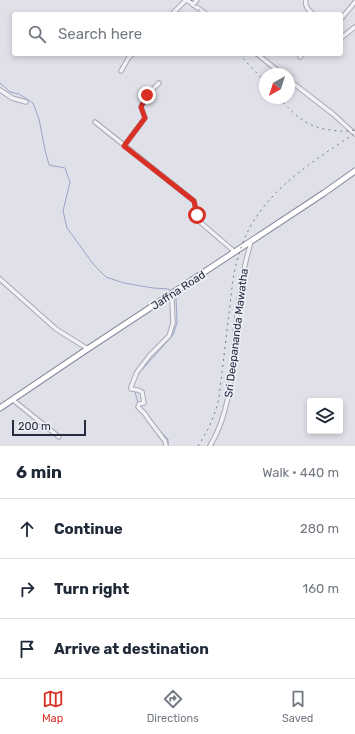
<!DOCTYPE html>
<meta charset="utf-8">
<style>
:root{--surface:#fff;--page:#f6f6f7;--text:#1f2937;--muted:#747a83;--line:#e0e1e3;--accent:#d93025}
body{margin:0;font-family:Rubik,sans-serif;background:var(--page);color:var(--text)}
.controls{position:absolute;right:12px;bottom:12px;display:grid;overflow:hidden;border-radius:4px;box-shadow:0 2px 6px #0003}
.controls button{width:36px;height:36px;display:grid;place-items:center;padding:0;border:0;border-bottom:1px solid var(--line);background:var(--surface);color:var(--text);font:20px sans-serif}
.compass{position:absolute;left:259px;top:68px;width:36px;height:36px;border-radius:50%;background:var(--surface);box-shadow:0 2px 6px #0003;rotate:219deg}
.scale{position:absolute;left:12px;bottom:10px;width:74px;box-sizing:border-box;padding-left:4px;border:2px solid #282a3f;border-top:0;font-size:11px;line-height:14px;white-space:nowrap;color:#282a3f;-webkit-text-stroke:3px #eeeff6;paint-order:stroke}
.stop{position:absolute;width:12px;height:12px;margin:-9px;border:3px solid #d93025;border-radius:50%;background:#fff}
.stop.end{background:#d93025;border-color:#fff;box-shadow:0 1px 4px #0008}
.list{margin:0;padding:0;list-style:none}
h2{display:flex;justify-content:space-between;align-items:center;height:52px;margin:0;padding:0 16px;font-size:17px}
h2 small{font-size:13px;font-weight:400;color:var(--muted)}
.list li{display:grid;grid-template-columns:26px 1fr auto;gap:12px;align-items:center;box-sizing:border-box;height:60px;padding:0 16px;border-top:1px solid var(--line)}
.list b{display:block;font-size:15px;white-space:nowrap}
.list em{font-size:13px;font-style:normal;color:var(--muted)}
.icon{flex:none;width:22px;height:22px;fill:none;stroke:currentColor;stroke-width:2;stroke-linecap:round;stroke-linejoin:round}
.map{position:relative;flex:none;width:355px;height:446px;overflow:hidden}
.search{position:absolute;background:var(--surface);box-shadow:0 2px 6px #0003;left:12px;right:12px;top:12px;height:44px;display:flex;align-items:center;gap:10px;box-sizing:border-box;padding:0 14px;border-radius:4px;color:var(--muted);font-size:15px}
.sheet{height:232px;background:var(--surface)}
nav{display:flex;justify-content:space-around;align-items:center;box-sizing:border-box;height:56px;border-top:1px solid var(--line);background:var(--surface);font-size:11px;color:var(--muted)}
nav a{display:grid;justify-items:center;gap:2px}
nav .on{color:var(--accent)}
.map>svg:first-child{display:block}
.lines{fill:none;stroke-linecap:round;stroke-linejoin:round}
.stream{stroke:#9aa4c8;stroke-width:1}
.minor-casing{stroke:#a8a9b5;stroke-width:5.5}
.highway-casing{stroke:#87899e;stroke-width:7}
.minor{stroke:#f2f2f6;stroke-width:3.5}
.highway{stroke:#fff;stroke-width:5}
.rail{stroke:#797b91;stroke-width:1;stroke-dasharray:2 4;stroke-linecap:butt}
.route{stroke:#d93025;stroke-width:5}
.labels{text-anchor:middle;stroke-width:3.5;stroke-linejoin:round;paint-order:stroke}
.street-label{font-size:11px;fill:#282a3f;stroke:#eeeff6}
</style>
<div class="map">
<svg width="355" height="446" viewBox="0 0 355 446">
<rect width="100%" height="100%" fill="#dfe0e8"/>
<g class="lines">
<g class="stream">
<path d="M0,83l10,9 9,2 14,9 6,16 6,31 4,15 16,3 5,14 -7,29 4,17 27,37 12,12 18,6 29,5 16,1 2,2"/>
<path d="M137,377l2,-4 34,-38 4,-12 -1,-25 -2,-3"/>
<path d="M135,392l3,11"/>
<path d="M159,430l9,9v6"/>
</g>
<g class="minor-casing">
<g id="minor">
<path d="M187,0l19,14"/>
<path d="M306,0c-2,6 3,10 7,14"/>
<path d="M193,5l4,-5"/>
<path d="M172,14l14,-14"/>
<path d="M341,19l14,-17"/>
<path d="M341,38l14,-11"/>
<path d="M257,54l25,20"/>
<path d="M300,57l2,-3"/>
<path d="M121,71l8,-14 4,-3"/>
<path d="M289,80l44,34 22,20"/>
<path d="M0,90l12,8 14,4"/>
<path d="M95,122l99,79 3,14 3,7 35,30"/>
<path d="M124,146l21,-28 -4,-11 6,-12 12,-12"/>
<path d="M0,279l56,50 32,20"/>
<path d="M13,400l46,37"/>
<path d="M166,446l-1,-5 -16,-21 -4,-6 -7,-7 1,-3 5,-1 -2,-11 -4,-2 -7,-1v-2l6,-15 13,-17 19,-19 4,-13 -1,-23 -3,-5"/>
<path d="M210,446c22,-37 22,-79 26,-121 2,-18 4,-36 8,-54 1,-10 5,-20 7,-30"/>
</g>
</g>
<g class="highway-casing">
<path id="highway" d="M0,408l83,-56 241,-159 31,-22"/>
</g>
<use href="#minor" class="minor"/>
<use href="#highway" class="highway"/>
<g class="rail">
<path d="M191,0l12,14"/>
<path d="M239,54l26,28"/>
<path d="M279,98c16,17 27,29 51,32 9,1 17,2 25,0"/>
<path d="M198,446c10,-15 17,-30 21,-48l14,-119c4,-22 11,-45 24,-63 24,-36 63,-59 98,-83"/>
</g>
</g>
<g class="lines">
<path class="route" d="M147,95l-6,12 4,11 -21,28 70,55 3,14"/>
</g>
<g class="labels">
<g class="street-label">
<text transform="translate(178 290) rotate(-33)" y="4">Jaffna Road</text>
<text transform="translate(236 333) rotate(-83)" y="4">Sri Deepananda Mawatha</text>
</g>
</g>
</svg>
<div class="controls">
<button><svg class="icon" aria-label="layers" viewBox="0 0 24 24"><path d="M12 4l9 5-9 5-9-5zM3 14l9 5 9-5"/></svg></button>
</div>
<svg class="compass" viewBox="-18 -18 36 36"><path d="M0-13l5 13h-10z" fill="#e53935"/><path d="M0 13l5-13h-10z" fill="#747a83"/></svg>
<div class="scale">200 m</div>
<div class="stop" style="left:197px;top:215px"></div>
<div class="stop end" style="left:147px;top:95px"></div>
<div class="search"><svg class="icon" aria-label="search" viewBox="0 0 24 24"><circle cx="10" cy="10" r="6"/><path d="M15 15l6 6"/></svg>Search here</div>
</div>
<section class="sheet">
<h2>6 min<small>Walk · 440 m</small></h2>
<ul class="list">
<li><svg class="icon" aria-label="ahead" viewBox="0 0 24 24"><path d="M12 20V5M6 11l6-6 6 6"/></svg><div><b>Continue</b></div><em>280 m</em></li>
<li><svg class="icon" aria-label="right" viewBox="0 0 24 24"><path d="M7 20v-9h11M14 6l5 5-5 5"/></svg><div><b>Turn right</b></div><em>160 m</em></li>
<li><svg class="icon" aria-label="arrive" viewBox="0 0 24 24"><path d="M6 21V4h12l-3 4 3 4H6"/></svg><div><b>Arrive at destination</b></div></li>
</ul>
</section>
<nav>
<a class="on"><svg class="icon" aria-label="map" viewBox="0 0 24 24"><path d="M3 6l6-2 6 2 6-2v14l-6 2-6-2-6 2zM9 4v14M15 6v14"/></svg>Map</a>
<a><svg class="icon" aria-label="directions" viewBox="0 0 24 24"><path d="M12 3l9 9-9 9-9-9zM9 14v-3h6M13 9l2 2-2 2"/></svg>Directions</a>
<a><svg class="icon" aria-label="saved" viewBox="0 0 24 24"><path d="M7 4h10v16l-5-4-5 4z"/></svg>Saved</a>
</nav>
